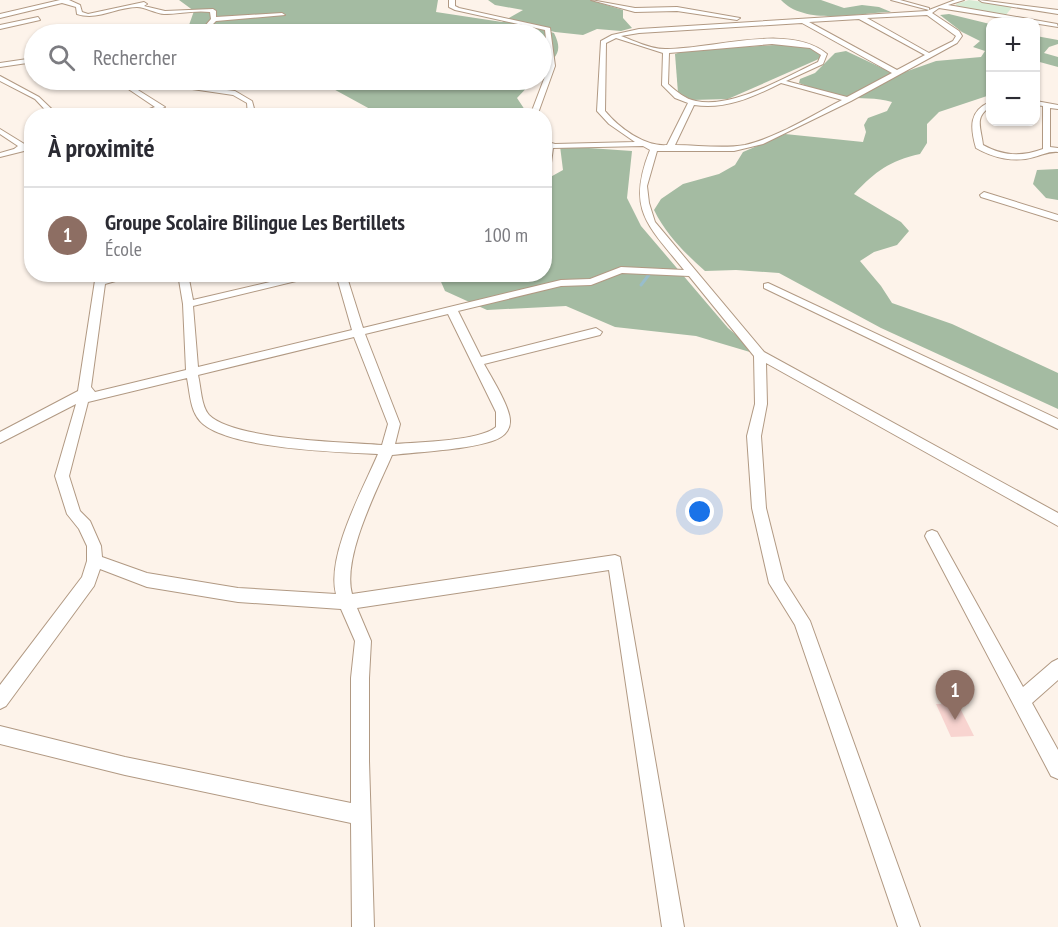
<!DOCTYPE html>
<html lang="fr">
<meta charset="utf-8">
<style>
:root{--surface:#fff;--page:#f7f7f7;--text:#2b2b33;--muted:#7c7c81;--line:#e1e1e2;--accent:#0b8043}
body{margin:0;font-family:"PT Sans Narrow",sans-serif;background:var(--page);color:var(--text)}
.controls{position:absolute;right:18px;top:18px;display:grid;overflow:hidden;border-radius:12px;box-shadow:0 2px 4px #0004}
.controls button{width:54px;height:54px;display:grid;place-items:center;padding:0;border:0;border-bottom:2px solid var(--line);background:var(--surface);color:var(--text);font:30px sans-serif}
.you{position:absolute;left:700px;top:512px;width:21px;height:21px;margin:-15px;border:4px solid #fff;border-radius:50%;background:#1a73e8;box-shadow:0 0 0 9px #1a73e833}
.badge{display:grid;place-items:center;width:39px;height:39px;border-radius:50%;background:var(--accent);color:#fff;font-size:20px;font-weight:700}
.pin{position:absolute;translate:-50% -50px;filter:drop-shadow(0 2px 3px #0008)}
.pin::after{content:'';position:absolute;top:32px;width:21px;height:18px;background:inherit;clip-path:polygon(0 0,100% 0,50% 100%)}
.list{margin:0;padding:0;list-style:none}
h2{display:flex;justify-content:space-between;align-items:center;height:78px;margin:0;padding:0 24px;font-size:26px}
h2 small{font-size:20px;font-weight:400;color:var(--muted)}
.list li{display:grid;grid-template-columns:39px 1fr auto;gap:18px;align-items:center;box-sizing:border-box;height:96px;padding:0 24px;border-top:2px solid var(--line)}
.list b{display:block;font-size:22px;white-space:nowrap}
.list p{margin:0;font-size:20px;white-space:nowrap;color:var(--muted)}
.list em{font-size:20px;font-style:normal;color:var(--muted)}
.icon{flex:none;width:33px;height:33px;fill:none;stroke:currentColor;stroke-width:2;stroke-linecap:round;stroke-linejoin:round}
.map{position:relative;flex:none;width:1058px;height:927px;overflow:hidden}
.search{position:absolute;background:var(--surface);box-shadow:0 2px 4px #0004;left:24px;top:24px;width:528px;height:66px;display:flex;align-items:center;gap:15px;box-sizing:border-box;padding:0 21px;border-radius:33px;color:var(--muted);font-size:22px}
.panel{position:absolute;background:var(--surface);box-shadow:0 2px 4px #0004;left:24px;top:108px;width:528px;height:174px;border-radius:24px}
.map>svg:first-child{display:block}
.green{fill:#d7ebd5}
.forest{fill:#a4bba2}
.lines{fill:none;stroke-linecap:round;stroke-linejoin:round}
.stream{stroke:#98bdcb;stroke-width:3}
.building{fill:#f8d4d0}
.street-casing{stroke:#b19983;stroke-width:2}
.street{fill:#fff;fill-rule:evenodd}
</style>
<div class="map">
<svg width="1058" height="927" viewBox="0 0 1058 927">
<rect width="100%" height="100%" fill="#fdf3ea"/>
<path class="green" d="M969,0l44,6 -8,10 -48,-9 -1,-3z"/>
<g class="forest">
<path d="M179,0h259l-2,12 66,10 21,-12 -28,-5 -7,-5h102l33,10v8l9,10 -11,3 -24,-2 -14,6 -28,-3 -21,-5 20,6c10,20 1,24 -12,38v-37h-353v-9l5,-14z"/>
<path d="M781,0h40l23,8 18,-3 17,2 12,5c-33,1 -86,14 -110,-12z"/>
<path d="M949,14l41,10v71l-51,17 -12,12v19l-7,11c-31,7 -44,17 -66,40l47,28 8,9 -12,14 -23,7 -14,9 21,25 11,17 60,21 106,49v36l-177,-81 -102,-55 -43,-3 -31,1c-21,-19 -38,-35 -51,-61l7,-11 22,-15 36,-10 16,-9 8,-13 42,-18 78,8 3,-10 -2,-7 4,-7 19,-7 5,-9c-16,-5 -31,-3 -47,-5 -16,-3 -31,-8 -46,-14l1,-4 15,-6 20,-20 11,-2 36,17 20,5 34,-12 45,-4 4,-6 -12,-4 7,-6 -18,-9 -22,-17z"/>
<path d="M1036,36l22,4v4l-9,3 -5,6 14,4v10l-22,-6z"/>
<path d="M793,44l16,3 10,6 2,5 -93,41 -36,1 -14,-7 -3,-39 11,-4z"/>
<path d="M317,80h217l-17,18 12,18 -148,-1z"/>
<path d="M560,146l72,5 -5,47 14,28 87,102 32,27 -64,-19 -81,-9 -49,-21 -79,4 -42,-19 -7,-16 106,-1 1,-94 18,-10z"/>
<path d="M1058,169v31l-12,-2 -13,-14 4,-14z"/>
</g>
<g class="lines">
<path class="stream" d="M641,285l10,-13"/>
</g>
<path class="building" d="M936,704h22l16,32 -23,1z"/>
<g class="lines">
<g class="street-casing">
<g id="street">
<path d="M60,0h9l11,5 2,7 6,2 56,-12 3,2 -3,2 21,5 48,-2 3,2v6l66,-4 3,2 -69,6 -5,5 1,3 8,5 -13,-3 -2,-5 6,-7 -1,-7c-15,-2 -31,2 -46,2 -10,-1 -19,-7 -27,-7 -21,0 -39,14 -60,7l-1,-7 -14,-4 -62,15v-4z"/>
<path d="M449,0h6v6l4,2 91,20 5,38 -18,50h-7l19,-50 -4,-36 -90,-20 -6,-3z"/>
<path d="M591,0l44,8 42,-1 63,11 -3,2 -60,-9 -42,1z"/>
<path d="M891,0h9l29,8v2l26,-10h9l-16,5 109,19 1,3 -119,-19 -7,5 27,18 3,5 -5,7 -106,58 -88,43 -29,7h-77l-10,35 2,17 6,19 109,130 294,161v13l-292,-163 1,41 -6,32 5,72 18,72 26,41 110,306h-22l-103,-302 -26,-42 -17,-75 -5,-72 8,-32 -1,-48 -65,-80 -67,-3 -31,12 -30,1 -103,25 23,46 115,-29 6,4 -2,3 -116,29c7,13 27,44 26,58 0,6 -4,12 -9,15 -18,12 -85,15 -109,18 -15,35 -50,102 -40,139l263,-39 5,2 64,370h-22l-53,-357 -252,38 14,33 -2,37v83l5,166h-22l-1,-104 -226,-48 -125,-31v-18l125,31 226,46v-125l4,-37 -14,-32 -103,-7 -91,-15 -47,-18 -6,17 -88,120 -6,3v-24l82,-108 5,-16v-15l-8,-17 -12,-15 -12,-38 21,-72 -76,39v-11l78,-41 18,-117h10v4l14,-4h20l-35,10 -14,103 4,5 91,-22 -3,-66 -5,-30h10l5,26 111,-26h21l-132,32 5,61 154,-37 -16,-56h10l17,54 198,-48 29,-1 31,-12 63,3c-36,-45 -58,-60 -34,-120l-7,-4 -90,2 -5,37 -4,2v-46l11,3 80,-2 -26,-18 -12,-13 4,-70 11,-6 27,-6 288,-18 2,-1zM927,15l29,21 -3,5 -24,12 -62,-35zM859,19l66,36 -28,15 -88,-48zM802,23l90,50 -45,24 -61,-16 37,-17 4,-10c-39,-32 -116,-4 -162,-5 -15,0 -30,-8 -44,-13l18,-3zM616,38l47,15 -1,32 13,13 13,5 -21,42c-22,2 -48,-17 -62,-34l1,-68zM772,44l38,4 11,7 -3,7c-33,15 -85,47 -122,39 -11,-2 -19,-9 -28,-17l1,-31zM781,83l61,17c-29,15 -66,38 -97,45 -23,4 -47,0 -70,0l19,-40c31,5 59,-8 87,-22zM448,314l48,98v15c-16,14 -77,15 -101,17l5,-20 -35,-90zM354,337l34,87 -6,21c-37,-3 -148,-5 -173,-30 -8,-9 -8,-28 -11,-40zM187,378c3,15 3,32 13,43 25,28 139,31 178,33 -15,35 -52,102 -42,140l-98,-6 -91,-15 -45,-16 -1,-11 -11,-25 -10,-10 -11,-35 19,-74z"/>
<path d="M979,0l79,10v4l-76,-12z"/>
<path d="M38,17l2,3 -40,9v-4z"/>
<path d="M34,58v4l-34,5v-4z"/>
<path d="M0,76l39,21 20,19h-8l-16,-17 -35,-18z"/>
<path d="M115,80h7l43,27 -23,9h-12l25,-9z"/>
<path d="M131,80h14l90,11 17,10 4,15h-8l-1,-13 -14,-8z"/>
<path d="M1036,101l22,4v4l-8,-1v39l8,1v4c-10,-1 -15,3 -24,5 -19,6 -41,1 -58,-9 -6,-21 -7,-37 14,-46v5c-16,11 -9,20 -7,38 20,11 38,12 60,4v-43l-7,-1z"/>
<path d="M0,129l26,16h6v4l-32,8v-4l14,-4 4,-3 -18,-12z"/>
<path d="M984,192l74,23v6l-77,-24 -1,-2z"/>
<path d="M768,283l290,136v10l-294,-141v-4z"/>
<path d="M932,530l5,2 86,155 29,-25 6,-3v21l-26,23 26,47v29l-7,-3 -124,-236 -2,-4 2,-4z"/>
</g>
</g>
<use href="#street" class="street"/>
</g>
</svg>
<div class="controls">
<button>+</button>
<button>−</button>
</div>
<div class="you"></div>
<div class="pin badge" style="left:955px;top:720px;background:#8d6e63">1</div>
<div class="search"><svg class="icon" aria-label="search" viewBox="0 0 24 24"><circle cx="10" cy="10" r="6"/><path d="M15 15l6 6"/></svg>Rechercher</div>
<section class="panel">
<h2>À proximité<small></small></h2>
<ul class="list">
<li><span class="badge" style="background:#8d6e63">1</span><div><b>Groupe Scolaire Bilingue Les Bertillets</b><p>École</p></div><em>100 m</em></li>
</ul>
</section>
</div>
